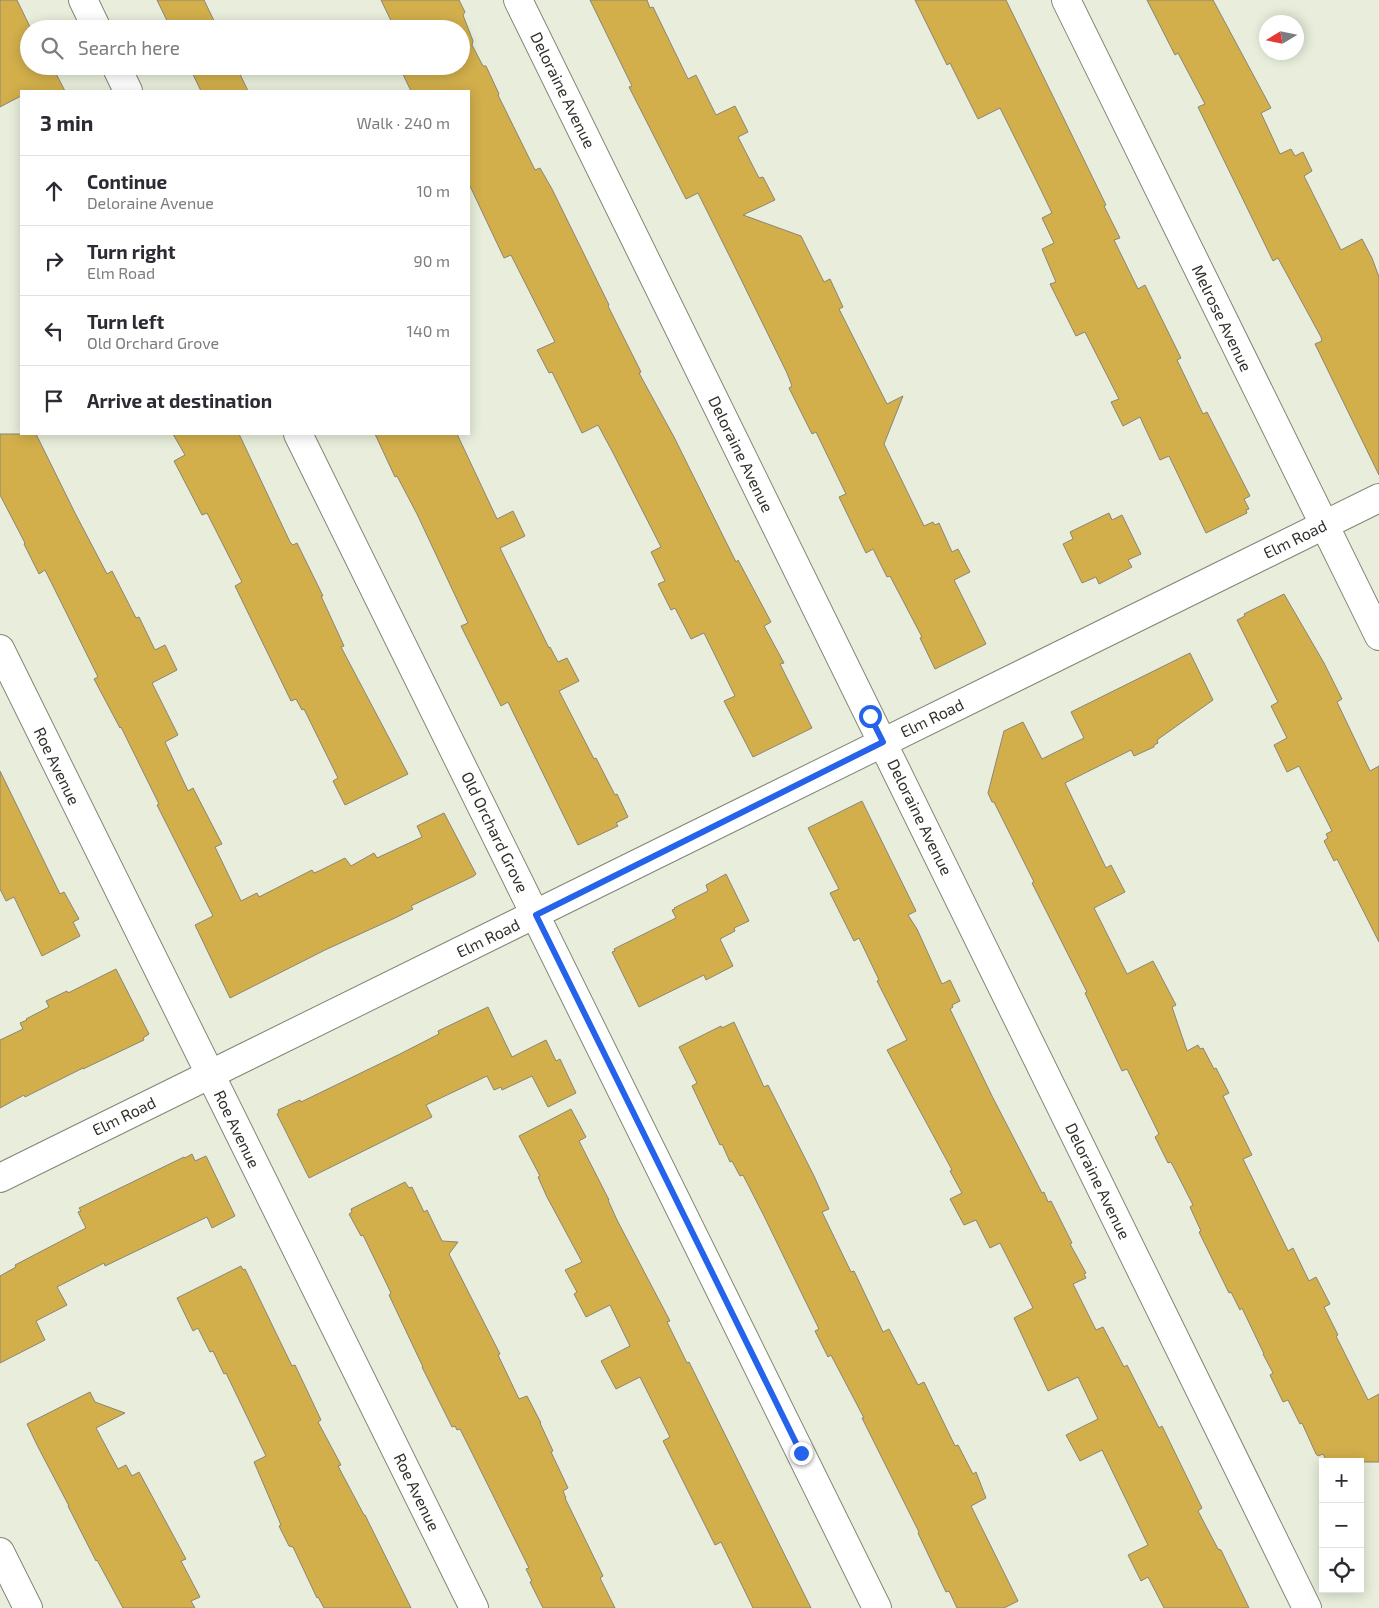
<!DOCTYPE html>
<meta charset="utf-8">
<style>
:root{--surface:#fff;--page:#f2f2f3;--text:#2b2b33;--muted:#7c7c81;--line:#e1e1e2}
body{margin:0;font-family:"Exo 2",sans-serif;background:var(--page);color:var(--text)}
.controls{position:absolute;right:15px;bottom:15px;display:grid;overflow:hidden;border-radius:0px;box-shadow:0 2px 12px #0003}
.controls button{width:45px;height:45px;display:grid;place-items:center;padding:0;border:0;border-bottom:1px solid var(--line);background:var(--surface);color:var(--text);font:25px sans-serif}
.compass{position:absolute;left:1259px;top:15px;width:45px;height:45px;border-radius:50%;background:var(--surface);box-shadow:0 2px 12px #0003;rotate:260deg}
.stop{position:absolute;width:15px;height:15px;margin:-11px;border:4px solid #2563eb;border-radius:50%;background:#fff}
.stop.end{background:#2563eb;border-color:#fff;box-shadow:0 1px 5px #0008}
.list{margin:0;padding:0;list-style:none}
h2{display:flex;justify-content:space-between;align-items:center;height:65px;margin:0;padding:0 20px;font-size:21px}
h2 small{font-size:16px;font-weight:400;color:var(--muted)}
.list li{display:grid;grid-template-columns:32px 1fr auto;gap:15px;align-items:center;box-sizing:border-box;height:70px;padding:0 20px;border-top:1px solid var(--line)}
.list b{display:block;font-size:19px;white-space:nowrap}
.list p{margin:0;font-size:16px;white-space:nowrap;color:var(--muted)}
.list em{font-size:16px;font-style:normal;color:var(--muted)}
.icon{flex:none;width:28px;height:28px;fill:none;stroke:currentColor;stroke-width:2;stroke-linecap:round;stroke-linejoin:round}
.map{position:relative;flex:none;width:1379px;height:1608px;overflow:hidden}
.search{position:absolute;background:var(--surface);box-shadow:0 2px 12px #0003;left:20px;top:20px;width:450px;height:55px;display:flex;align-items:center;gap:12px;box-sizing:border-box;padding:0 18px;border-radius:28px;color:var(--muted);font-size:19px}
.panel{position:absolute;background:var(--surface);box-shadow:0 2px 12px #0003;left:20px;top:90px;width:450px;height:345px;border-radius:0px}
.map>svg:first-child{display:block}
.building{fill:#d2af4b;stroke:#8b8574}
.lines{fill:none;stroke-linecap:round;stroke-linejoin:round}
.minor-casing{stroke:#828776;stroke-width:30}
.minor{stroke:#fff;stroke-width:28}
.route{stroke:#2563eb;stroke-width:6}
.labels{text-anchor:middle;stroke-width:4;stroke-linejoin:round;paint-order:stroke}
.street-label{font-size:16px;fill:#2f312a;stroke:#fff}
</style>
<div class="map">
<svg width="1379" height="1608" viewBox="0 0 1379 1608">
<rect width="100%" height="100%" fill="#e8eedb"/>
<g class="building">
<path d="M0,0h17l14,29h-2v37h23l13,25h-44v5l-21,11z"/>
<path d="M157,0h47l14,29h-47z"/>
<path d="M381,0h78l6,12 -2,3 10,26 -1,4 11,21h3l13,28 -1,1 37,75 5,-2 12,21 57,116 -1,1 33,66 -2,1 35,64 62,125 2,-2 33,62 -7,4 20,37 -4,1 32,64 -59,29 -29,-56 11,-5 -31,-63 -13,6 -16,-31 -4,2 -13,-26 7,-3 -14,-29 10,-5 -49,-96 -14,-26 -16,8 -30,-61 -3,1 -12,-23 18,-8 -44,-87 -7,3 -35,-74v-93h-58l-12,-25h62v-37h-66z"/>
<path d="M590,0h57l3,8 3,-1 35,72 8,-4 20,40 19,-9 13,26 -10,5 21,41 4,-1 12,23 -32,15 58,21 23,46 6,-3 13,28 -4,2 48,95 16,-8 -19,48 40,82 9,-4 2,3 4,-2 13,29 6,-3 12,23 -16,8 32,64 -51,25 -15,-31 2,-1 -32,-61 -3,1 -14,-28 -7,4 -27,-56 7,-3 -30,-62 -4,2 -23,-46 3,-2 -5,-13 -55,-112 -34,-68 -12,6 -57,-112 3,-1z"/>
<path d="M915,0h91l100,205 -2,1 16,32 -6,2 24,49 7,-4 36,73 -4,2 26,54 4,-2 43,84 -6,3 5,10 -3,1 1,3 -41,20 -37,-77 -9,4 -20,-43 -17,9 -12,-24 8,-3 -34,-67 -9,4 -26,-52 6,-2 -14,-33 12,-6 -12,-25 10,-5 -16,-33 -36,-72 -22,11 -28,-56 -3,2z"/>
<path d="M1147,0h66l58,108 -10,5 19,41 11,-5 4,7 8,-4 9,19 -8,5 37,74 21,-11 10,19 7,19v198l-64,-131 7,-3 -1,-4 -43,-79 -5,3 -75,-154 7,-3 -27,-51 -3,2z"/>
<path d="M189,66h47l12,25h-47z"/>
<path d="M0,434h36l39,79 32,61 5,-3 24,47 3,-1 16,33 10,-5 12,25 -25,13 26,52 -13,7 23,49 5,-3 29,56 -7,3 26,54 16,-8 2,4 53,-27 2,3 5,-2 26,-13 6,8 23,-13 3,5 45,-21 -5,-11 27,-13 32,61 -2,2 -63,30 2,3 -18,9 -70,32 -95,48 -35,-73 18,-9 -56,-111 2,-1 -38,-77 -1,1 -26,-49 4,-2 -39,-79 -14,-28 -6,4 -15,-30 1,-1 -25,-48z"/>
<path d="M173,434h66l51,108 3,3 4,-2 26,53h-2l23,50 -3,1 67,127 -63,31 -12,-24 5,-3 -34,-69 -2,1 -6,-11 -5,2 -56,-115 7,-4 -35,-69 -5,2 -28,-54 11,-6z"/>
<path d="M375,434h82l40,85 16,-8 12,25 -25,12 49,100 1,-1 8,15 9,-4 12,23 -20,10 35,68 2,-1 19,37 2,-1 11,23 -12,6 2,3 -40,19 -70,-143 -7,4 -40,-80 7,-3 -51,-109 -20,-38 -2,1z"/>
<path d="M1109,513l3,7 10,-5 19,39 -13,6 4,7 -33,17 -3,-7 -14,6 -19,-39 10,-5 -3,-7z"/>
<path d="M1284,594l40,69 18,36 -5,3 33,69 9,-5v176l-42,-83 -3,2 -10,-20 4,-3 -2,-4 6,-3 -33,-65 -12,6 -13,-27 13,-7 -16,-32 7,-4 -41,-82 8,-4 -1,-2z"/>
<path d="M1190,653l23,47 -56,40 1,3 -4,2v2l-20,9 -3,-6 -66,33 41,85 5,-3 14,27 -31,16 33,66 26,-13 23,44 -4,2 15,44 11,-6 2,4 3,-1 11,21 2,-1 13,25 -6,3 29,59 -9,4 45,92 5,-3 16,33 7,-4 14,27 -6,3 14,28 -2,1 32,64 11,-6v68h-52l-4,-8 -5,2 -2,-2 -14,-31 -2,1 -12,-24 -5,2 -13,-27 3,-2 -10,-19h1l-22,-46 -2,2 -9,-18 -2,1 -30,-61 2,-1 -11,-24 3,-2 -22,-43 -3,1 -13,-26 4,-3 -32,-65 -5,2 -37,-78 2,-1 -55,-109 2,-1 -40,-80h-2l-4,-9 16,-62 19,-9 19,37 42,-21 -13,-26z"/>
<path d="M0,771l60,123 4,-2 15,27 -6,3 7,14 -38,20 -28,-59 -8,4 -6,-12z"/>
<path d="M862,801l54,110 -8,4 9,14 25,55 8,-4 10,21 -8,4 1,2 -3,2 42,87 50,97 2,-1 4,10 3,-1 21,42 -2,1 16,29 -2,1 2,4 -13,6 23,46 7,-3 21,40 3,-2 32,63 3,-2 40,82 -4,3 20,38 3,1 28,58h-85l-16,-31 -7,4 -13,-26 20,-10 -46,-95 -22,11 -14,-26 32,-16 -20,-42 -30,14 -34,-73 19,-10 -33,-65 -10,5 -14,-28 -12,5 -14,-26 12,-6 -12,-22 2,-1 -65,-120 20,-10 -30,-59 2,-1 -20,-42 -5,3 -24,-48 9,-4 -31,-61z"/>
<path d="M726,874l23,47 -15,7 1,3 -15,8 13,27 -27,14 -2,-5 -65,32 -27,-55 3,-1 -1,-2 62,-31 -4,-8 3,-1 -1,-1 34,-17 -2,-6z"/>
<path d="M116,969l33,65 -6,4 1,2 -61,29v-1l-58,29 -1,-2 -24,13v-68l23,-11 -3,-6 7,-3 -1,-1 23,-12 -3,-6 21,-10 1,2z"/>
<path d="M488,1007l24,50 34,-17 10,21 4,-2 16,34 -28,14 -16,-31 -30,14 -1,-3 -7,3 -7,-14 -61,29 6,12 -123,61 -32,-64 2,-2 -1,-2 22,-10 1,2 99,-48 39,-20 -1,-3z"/>
<path d="M734,1022l30,65 4,-2 46,91 15,33 -7,3 29,60 3,-1 29,61 6,-3 29,56 6,-3 31,64 3,-1 15,29 3,-2 10,26 -15,8 47,95 -14,7h-47l-8,-17 -3,1 -28,-59 1,-1 -57,-114h2l-33,-63 -3,2 -13,-26 4,-2 -56,-115 -20,-39 -3,1 -8,-15 -2,1 -8,-18 -2,1 -28,-59 5,-3 -18,-36 42,-21 1,2z"/>
<path d="M571,1109l15,28 -7,4 30,59h-1l9,20 53,101 -3,1 20,41 2,-1 122,246h-58l-32,-66 -6,3 -52,-104 7,-4 -30,-60 -24,12 -15,-28 29,-15 -20,-41 -24,12 -12,-23 3,-2 -12,-22 17,-8 -35,-65 -9,-20 2,-1 -21,-40z"/>
<path d="M192,1154l3,7 11,-5 29,60 -23,12 -5,-11 -102,49 -1,-3 -47,24 10,18 -31,16 9,19 -45,23v-87l16,-9 -1,-2 71,-37 -8,-16 3,-1 -2,-3 105,-51 1,1z"/>
<path d="M405,1182l4,6 3,-1 12,25 3,-2 15,31 16,1 -9,12 51,100 -2,1 21,44 8,-3 14,27h-1l13,28 -2,1 17,36 -5,3 3,7h-1l38,78 -3,2 15,30h-72l-13,-26 2,-1 -6,-12 3,-1 -56,-113 -13,-26 -3,1 -2,-4 -3,1 -30,-60h1l-34,-72 2,-2 -28,-58 -2,1 -12,-22 3,-2 -1,-3z"/>
<path d="M241,1266l2,4 2,-1 47,97 3,-1 26,55 -3,2 23,43 -3,1 26,49h1l46,93h-87l-6,-11 -1,1 -24,-51 -4,-1 -10,-20 2,-1 -27,-63 12,-6 -40,-83 -2,1 -11,-23 -3,1 -12,-24 -5,3 -16,-33z"/>
<path d="M90,1392l5,10 30,11 -29,15 22,41 8,-4 6,11 7,-4 47,87 -5,2 19,36 -9,4 4,7h-72l-26,-48 -1,1 -28,-55h1l-31,-59 -11,-23z"/>
</g>
<g class="lines">
<g class="minor-casing">
<g id="minor">
<path d="M83,0l14,29"/>
<path d="M518,0l789,1608"/>
<path d="M1066,0l313,636"/>
<path d="M116,66l12,25"/>
<path d="M298,434l579,1174"/>
<path d="M0,649l474,959"/>
<path d="M0,1178l1379,-680"/>
<path d="M0,1552l28,56"/>
</g>
</g>
<use href="#minor" class="minor"/>
</g>
<g class="lines">
<path class="route" d="M801,1453l-265,-538 347,-173 -13,-26"/>
</g>
<g class="labels">
<g class="street-label">
<text transform="translate(563 90) rotate(64)" y="6">Deloraine Avenue</text>
<text transform="translate(1222 318) rotate(64)" y="6">Melrose Avenue</text>
<text transform="translate(741 454) rotate(64)" y="6">Deloraine Avenue</text>
<text transform="translate(1295 539) rotate(-26)" y="6">Elm Road</text>
<text transform="translate(932 718) rotate(-26)" y="6">Elm Road</text>
<text transform="translate(57 766) rotate(64)" y="6">Roe Avenue</text>
<text transform="translate(920 817) rotate(64)" y="6">Deloraine Avenue</text>
<text transform="translate(495 832) rotate(64)" y="6">Old Orchard Grove</text>
<text transform="translate(488 938) rotate(-26)" y="6">Elm Road</text>
<text transform="translate(124 1116) rotate(-26)" y="6">Elm Road</text>
<text transform="translate(237 1129) rotate(64)" y="6">Roe Avenue</text>
<text transform="translate(1098 1181) rotate(64)" y="6">Deloraine Avenue</text>
<text transform="translate(417 1492) rotate(64)" y="6">Roe Avenue</text>
</g>
</g>
</svg>
<div class="controls">
<button>+</button>
<button>−</button>
<button><svg class="icon" aria-label="locate" viewBox="0 0 24 24"><circle cx="12" cy="12" r="6"/><path d="M12 2v4M12 18v4M2 12h4M18 12h4"/></svg></button>
</div>
<svg class="compass" viewBox="-18 -18 36 36"><path d="M0-13l5 13h-10z" fill="#e53935"/><path d="M0 13l5-13h-10z" fill="#7c7c81"/></svg>
<div class="stop" style="left:870px;top:716px"></div>
<div class="stop end" style="left:801px;top:1453px"></div>
<div class="search"><svg class="icon" aria-label="search" viewBox="0 0 24 24"><circle cx="10" cy="10" r="6"/><path d="M15 15l6 6"/></svg>Search here</div>
<section class="panel">
<h2>3 min<small>Walk · 240 m</small></h2>
<ul class="list">
<li><svg class="icon" aria-label="ahead" viewBox="0 0 24 24"><path d="M12 20V5M6 11l6-6 6 6"/></svg><div><b>Continue</b><p>Deloraine Avenue</p></div><em>10 m</em></li>
<li><svg class="icon" aria-label="right" viewBox="0 0 24 24"><path d="M7 20v-9h11M14 6l5 5-5 5"/></svg><div><b>Turn right</b><p>Elm Road</p></div><em>90 m</em></li>
<li><svg class="icon" aria-label="left" viewBox="0 0 24 24"><path d="M17 20v-9H6M10 6l-5 5 5 5"/></svg><div><b>Turn left</b><p>Old Orchard Grove</p></div><em>140 m</em></li>
<li><svg class="icon" aria-label="arrive" viewBox="0 0 24 24"><path d="M6 21V4h12l-3 4 3 4H6"/></svg><div><b>Arrive at destination</b></div></li>
</ul>
</section>
</div>
